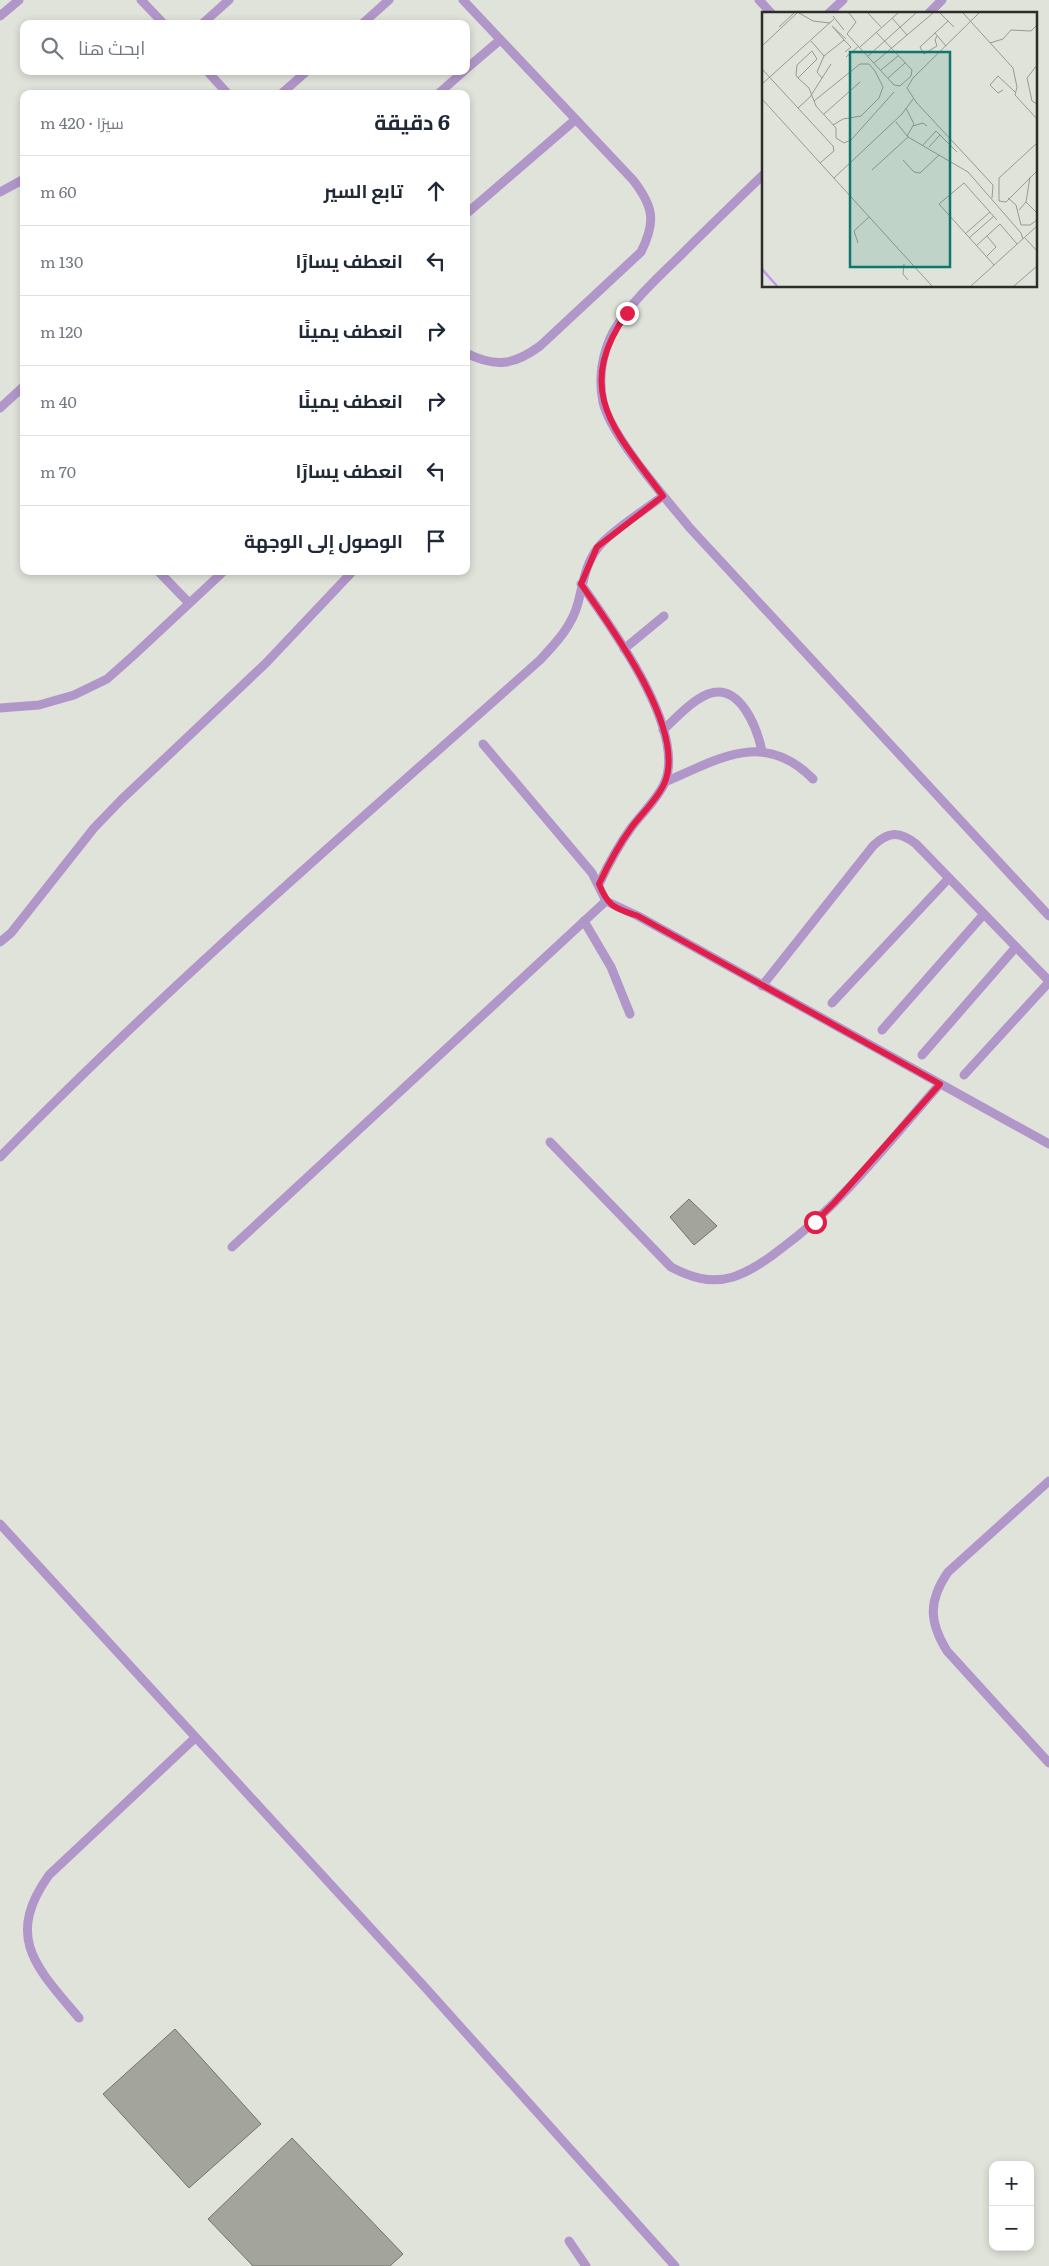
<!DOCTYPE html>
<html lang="ar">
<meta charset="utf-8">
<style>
:root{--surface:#fff;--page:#f6f6f7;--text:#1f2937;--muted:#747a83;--line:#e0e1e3}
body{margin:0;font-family:Literata,Cairo,serif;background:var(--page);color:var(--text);direction:rtl}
.controls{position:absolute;right:15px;bottom:15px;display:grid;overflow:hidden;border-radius:10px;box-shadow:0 2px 8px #0003}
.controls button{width:45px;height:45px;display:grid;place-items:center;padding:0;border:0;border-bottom:1px solid var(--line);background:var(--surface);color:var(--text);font:25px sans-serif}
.stop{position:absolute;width:15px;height:15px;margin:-11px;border:4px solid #e11d48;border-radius:50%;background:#fff}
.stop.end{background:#e11d48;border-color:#fff;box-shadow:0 1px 5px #0008}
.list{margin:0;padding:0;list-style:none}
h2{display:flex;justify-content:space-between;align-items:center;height:65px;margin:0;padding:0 20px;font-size:21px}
h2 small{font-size:16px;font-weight:400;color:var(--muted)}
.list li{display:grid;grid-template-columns:32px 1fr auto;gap:15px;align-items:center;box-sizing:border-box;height:70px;padding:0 20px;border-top:1px solid var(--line)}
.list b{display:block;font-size:19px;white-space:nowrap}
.list em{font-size:16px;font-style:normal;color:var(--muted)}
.icon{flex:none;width:28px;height:28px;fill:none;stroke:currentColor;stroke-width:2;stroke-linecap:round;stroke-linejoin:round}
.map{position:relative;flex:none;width:1049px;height:2266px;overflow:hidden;direction:ltr}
.search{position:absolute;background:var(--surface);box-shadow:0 2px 8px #0003;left:20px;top:20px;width:450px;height:55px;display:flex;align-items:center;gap:12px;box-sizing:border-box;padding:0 18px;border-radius:10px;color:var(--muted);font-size:19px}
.panel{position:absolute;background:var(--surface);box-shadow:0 2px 8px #0003;left:20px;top:90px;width:450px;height:485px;border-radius:10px;direction:rtl}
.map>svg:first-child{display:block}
.building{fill:#a3a59d;stroke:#72746c}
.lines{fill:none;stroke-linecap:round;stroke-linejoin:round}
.service{stroke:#b196c9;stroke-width:9}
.route{stroke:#e11d48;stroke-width:6}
.inset-river{fill:none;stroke:#c49ae7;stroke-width:2.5}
.inset-road{fill:none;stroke:#989a93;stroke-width:1}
.view{fill:#0f766e;fill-opacity:0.15;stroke:#0f766e;stroke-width:2.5}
.inset-edge{fill:none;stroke:#2c2c29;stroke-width:2.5}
</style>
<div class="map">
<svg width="1049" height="2266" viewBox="0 0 1049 2266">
<rect width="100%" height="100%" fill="#e0e3da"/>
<g class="building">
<path d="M689,1199l28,27 -23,19 -24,-28z"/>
<path d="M175,2029l86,95 -72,64 -86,-94z"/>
<path d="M292,2138l111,116 -13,12h-137l-45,-47z"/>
</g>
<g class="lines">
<g class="service">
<path d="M141,0l23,24"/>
<path d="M463,0l170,180c21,27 23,42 8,72l-101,94c-26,19 -44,22 -74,7"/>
<path d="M759,0l13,14"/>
<path d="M828,14l15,-14"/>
<path d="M928,14l14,-14"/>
<path d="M0,16l19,-16"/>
<path d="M202,24l27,-24"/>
<path d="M362,24l27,-24"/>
<path d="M466,69l34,-29"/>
<path d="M207,71l21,23"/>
<path d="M281,94l26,-23"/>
<path d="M438,94l26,-23"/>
<path d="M763,175c-28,27 -55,53 -82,80 -24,23 -51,48 -68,77 -11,21 -15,47 -10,70 7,33 64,98 86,125l360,389"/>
<path d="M0,192l24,-13"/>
<path d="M466,214l109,-94"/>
<path d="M0,408l24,-22"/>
<path d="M158,571l31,32"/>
<path d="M581,584c30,43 105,144 84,198 -7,17 -23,31 -34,46 -13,18 -23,37 -32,56"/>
<path d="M624,649l40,-33"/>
<path d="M0,708l39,-3 35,-10 33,-16 27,-24 90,-84"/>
<path d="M663,730c13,-12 28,-29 45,-36 32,-12 49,34 54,57"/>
<path d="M483,744l109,129 14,28 32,15 411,228"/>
<path d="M665,782c54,-23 99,-53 148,-3"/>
<path d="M584,921l27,46 19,47"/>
<path d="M0,942l11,-9 83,-105 27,-28 145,-137 87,-92"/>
<path d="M762,986l111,-140c15,-15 27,-15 43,-2l133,137"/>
<path d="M832,1003l117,-125"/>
<path d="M882,1030l102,-116"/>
<path d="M922,1055l94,-108"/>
<path d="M964,1075l85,-93"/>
<path d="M550,1142l121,125c19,10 39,17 62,10 18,-6 34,-17 49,-29 61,-45 108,-108 158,-164"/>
<path d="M0,1157c171,-175 357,-334 540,-497 16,-17 32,-34 38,-57 5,-19 7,-38 19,-54 10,-15 49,-40 66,-53"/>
<path d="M232,1247l374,-346"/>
<path d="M1049,1481l-101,91c-20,29 -19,50 -1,79l102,112"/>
<path d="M0,1524l422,460 253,282"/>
<path d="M79,2018c-42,-50 -75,-80 -30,-143l146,-137"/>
<path d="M569,2241l17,25"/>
</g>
</g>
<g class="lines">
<path class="route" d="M627,313c-55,78 -11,119 36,183l-66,51 -16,37c30,43 105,144 84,198 -7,17 -23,31 -34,46 -13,18 -23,37 -32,56 9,23 16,24 39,32l302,168 -106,119 -19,19"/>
</g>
<g transform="translate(762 12)">
<rect width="275" height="275" fill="#e0e3da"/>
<path class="inset-river" d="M0,257l15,17"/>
<path class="inset-road" d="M37,1l14,8 17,2M87,1l7,9 -9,12 47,51 6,1 11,-10 1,-6 -36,-38M106,1l13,14M178,1l14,14M201,1l50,55 4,19 -2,8 22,24M217,1l-66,65 -6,10 9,14 77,83 -1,13M71,4l11,14M130,6l15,17M17,15l15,-14M173,21l11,13M175,24l-2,4 2,6 -13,8 -4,-7 28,-26M82,28l-12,-14 14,13M49,29l13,15 -7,16 5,6M228,31l13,-4 8,-9 20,1 6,-6M0,34l35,-33M98,35l38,-34M62,44l20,-16 7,7 -6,5M106,44l48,-43M84,45l13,-11M112,51l59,-50M275,53l-10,13 5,23 5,3M0,57l71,77 1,5 -14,12M119,58l17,-14M36,66l19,-19 -5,-8 -15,14 -1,10 2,3 11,10 7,18 20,22v10l8,5 7,-3 43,-48M126,66l17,-15M0,72l72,-65M241,78l-5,3 -8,-8 8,-9 17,16M0,87l170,187M52,89l46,-37h9l6,7 8,16 -4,11 -18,18 -18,3 -10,6M36,96l12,-11 21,-33M144,96l8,16 -7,12M62,102l36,-32M134,110l12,15 60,35 53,61 2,6M151,114l10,-3 4,3M275,131l-38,35v23l7,1 31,-31M161,133l13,-14 21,21M167,135l11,-12M141,148l11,12 6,1 19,-18M110,158l36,-33M72,166l68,-64 11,-15M246,186l8,7 5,20h9l7,-5M264,190l11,11M257,198l7,-8 4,-25M203,222l25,-22M207,226l25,-22M263,226l12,13M96,231l-4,-12 15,-14M214,234l24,-22 17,20M224,245l10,-10 -9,-11M142,252l-1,10 5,6M232,253l-55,-61 25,-21 33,37M209,274l66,-60M252,274l23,-20"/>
<path class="view" d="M88,40h100v215h-100z"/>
<rect width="275" height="275" class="inset-edge"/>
</g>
</svg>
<div class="controls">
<button>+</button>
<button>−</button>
</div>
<div class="stop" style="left:815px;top:1222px"></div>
<div class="stop end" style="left:627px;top:313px"></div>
<div class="search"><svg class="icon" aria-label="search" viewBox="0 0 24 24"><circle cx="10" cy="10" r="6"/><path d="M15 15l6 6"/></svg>ابحث هنا</div>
<section class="panel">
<h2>6 دقيقة<small>سيرًا · 420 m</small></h2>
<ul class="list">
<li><svg class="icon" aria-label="ahead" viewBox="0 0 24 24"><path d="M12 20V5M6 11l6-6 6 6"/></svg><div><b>تابع السير</b></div><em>60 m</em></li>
<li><svg class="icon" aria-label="left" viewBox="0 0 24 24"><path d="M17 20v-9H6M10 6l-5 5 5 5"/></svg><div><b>انعطف يسارًا</b></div><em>130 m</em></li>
<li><svg class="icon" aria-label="right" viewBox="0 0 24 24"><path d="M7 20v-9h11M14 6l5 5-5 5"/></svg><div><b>انعطف يمينًا</b></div><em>120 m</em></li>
<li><svg class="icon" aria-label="right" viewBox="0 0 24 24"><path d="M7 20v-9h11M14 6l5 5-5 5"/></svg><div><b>انعطف يمينًا</b></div><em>40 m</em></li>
<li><svg class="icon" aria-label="left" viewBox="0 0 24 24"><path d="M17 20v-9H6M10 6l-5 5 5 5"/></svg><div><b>انعطف يسارًا</b></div><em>70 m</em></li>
<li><svg class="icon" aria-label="arrive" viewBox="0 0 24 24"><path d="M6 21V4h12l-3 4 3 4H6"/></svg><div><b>الوصول إلى الوجهة</b></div></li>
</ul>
</section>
</div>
